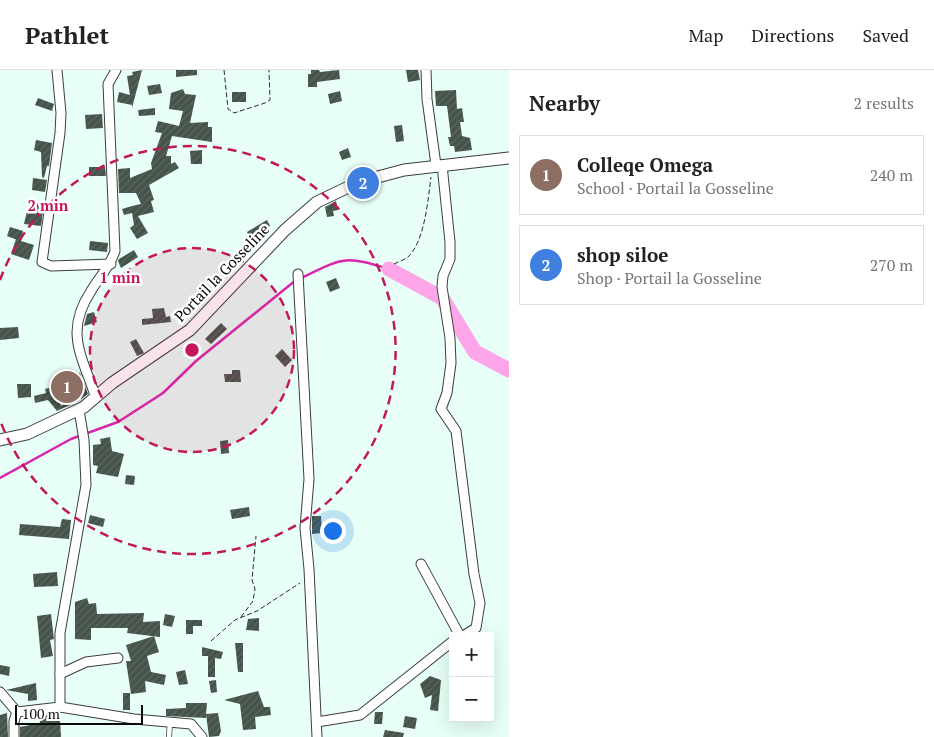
<!DOCTYPE html>
<meta charset="utf-8">
<style>
:root{--surface:#fff;--page:#f2f2f2;--text:#222;--muted:#767676;--line:#e0e0e0;--accent:#d93025}
body{margin:0;font-family:"PT Serif",serif;background:var(--page);color:var(--text)}
.controls{position:absolute;right:15px;bottom:15px;display:grid;overflow:hidden;border-radius:0px;box-shadow:0 5px 20px #0002}
.controls button{width:45px;height:45px;display:grid;place-items:center;padding:0;border:0;border-bottom:1px solid var(--line);background:var(--surface);color:var(--text);font:25px sans-serif}
.scale{position:absolute;left:15px;bottom:12px;width:128px;box-sizing:border-box;padding-left:5px;border:2px solid #0a0a0a;border-top:0;font-size:14px;line-height:18px;white-space:nowrap;color:#0a0a0a;-webkit-text-stroke:4px #fff;paint-order:stroke}
.you{position:absolute;left:332px;top:460px;width:18px;height:18px;margin:-12px;border:4px solid #fff;border-radius:50%;background:#1a73e8;box-shadow:0 0 0 8px #1a73e833}
.badge{display:grid;place-items:center;width:32px;height:32px;border-radius:50%;background:var(--accent);color:#fff;font-size:16px;font-weight:700}
.pin{position:absolute;translate:-50% -50%;border:2px solid #fff;box-shadow:0 1px 5px #0006}
.list{margin:0;padding:0;list-style:none}
h2{display:flex;justify-content:space-between;align-items:center;height:65px;margin:0;padding:0 20px;font-size:21px}
h2 small{font-size:16px;font-weight:400;color:var(--muted)}
.list li{display:grid;grid-template-columns:32px 1fr auto;gap:15px;align-items:center;box-sizing:border-box;height:80px;margin:0 10px 10px;padding:0 10px;border:1px solid var(--line);border-radius:0px}
.list b{display:block;font-size:19px;white-space:nowrap}
.list p{margin:0;font-size:16px;white-space:nowrap;color:var(--muted)}
.list em{font-size:16px;font-style:normal;color:var(--muted)}
.map{position:relative;flex:none;width:509px;height:667px;overflow:hidden}
header{display:flex;align-items:center;gap:30px;box-sizing:border-box;height:70px;padding:0 25px;background:var(--surface);border-bottom:1px solid var(--line)}
header strong{font-size:24px}
nav{display:flex;gap:28px;margin-inline-start:auto;font-size:18px}
main{display:flex}
aside{flex:1;background:var(--surface)}
.map>svg:first-child{display:block}
.lines{fill:none;stroke-linecap:round;stroke-linejoin:round}
.stream{stroke:#d927ad;stroke-width:2.5}
.river{stroke:#fca6e9;stroke-width:15}
.building{fill:url(#building-hatch)}
.service-casing{stroke:#3d3d3d;stroke-width:6}
.minor-casing{stroke:#3d3d3d;stroke-width:11}
.tertiary-casing{stroke:#3d3d3d;stroke-width:13}
.path{stroke:#2c2c2c;stroke-width:1;stroke-dasharray:5 2.5;stroke-linecap:butt}
.service{stroke:#fff;stroke-width:4.5}
.minor{stroke:#fff;stroke-width:9}
.tertiary{stroke:#fff;stroke-width:11}
.ring{fill:none;stroke:#c2185b;stroke-width:2.5;stroke-dasharray:9 6}
.labels{text-anchor:middle;stroke-width:5;stroke-linejoin:round;paint-order:stroke}
.street-label{font-size:15px;fill:#0a0a0a;stroke:#fff}
.centre{fill:#c2185b;stroke:#fff;stroke-width:2.5}
.ring-label{font-size:15px;text-anchor:middle;font-weight:bold;fill:#c2185b;stroke:#fff;stroke-width:5;stroke-linejoin:round;paint-order:stroke}
</style>
<header>
<strong>Pathlet</strong>
<nav><a>Map</a><a>Directions</a><a>Saved</a></nav>
</header>
<main>
<div class="map">
<svg width="509" height="667" viewBox="0 0 509 667">
<defs>
<pattern id="building-hatch" width="6" height="6" patternUnits="userSpaceOnUse" patternTransform="scale(1.25)"><rect width="6" height="6" fill="#455349"/><path d="M-1 1l2-2M0 6l6-6M5 7l2-2" fill="none" stroke="#5c675f"/></pattern>
</defs>
<rect width="100%" height="100%" fill="#e7fff7"/>
<g class="lines">
<g class="stream">
<path d="M301,208c42,-20 43,-23 88,-9"/>
<path d="M0,408l71,-39 47,-17 45,-29 33,-32 100,-81"/>
</g>
<path class="river" d="M389,199l53,29 33,54 34,18"/>
</g>
<g class="building">
<path d="M142,0l-10,38v-3l-15,-3 2,-10 11,3 -3,-19 6,-1 -1,-3z"/>
<path d="M176,0h21v5l-21,2z"/>
<path d="M311,0h8l1,2 19,-2 1,9 -23,3v5h-9v-13h3z"/>
<path d="M406,0h12l2,10 -12,2z"/>
<path d="M160,14l2,9 -13,2 -2,-9z"/>
<path d="M183,19l2,5 11,1 -6,28 18,-1v5h4v15l-40,-6 -6,20h5v8l4,-2 4,6 -30,17 5,15 -3,1 3,11 -16,4 10,17 -11,6 -7,-11 4,-3 -2,-12 -8,2 -2,-6 10,-3 -1,-2 1,2 9,-2 -5,-11h-17l-1,-24 12,-1v10l22,-9 -1,-6 11,-30 -7,-1 3,-11 21,5 4,-15 -14,-2 2,-16z"/>
<path d="M456,20l1,19 5,-1 2,14h-4l2,14 8,2 2,12 -17,2 -1,-6h-4l-2,-9h3l-4,-31h-11l-1,-15z"/>
<path d="M340,21l2,10 -12,3 -2,-10z"/>
<rect x="232" y="22" width="14" height="10"/>
<path d="M38,28l16,6 -2,7 -17,-6z"/>
<path d="M155,38v7l-16,1 -1,-6z"/>
<path d="M102,44l1,14 -17,1 -1,-14z"/>
<path d="M402,55l2,16 -8,1 -2,-16z"/>
<path d="M36,70l16,3 -3,23h-2l-3,12 -2,-1 -1,-25 -7,-2z"/>
<path d="M348,78l3,9 -9,3 -3,-8z"/>
<path d="M202,80v14h-11l-1,-13z"/>
<path d="M89,97h16l1,9h-17z"/>
<path d="M33,108l14,2 -2,12 -13,-2z"/>
<path d="M336,131l2,9 -5,1 1,5 -7,1 -2,-10z"/>
<path d="M29,132l15,2 -3,22 -17,-2z"/>
<path d="M267,150l3,6 -20,12 -3,-6z"/>
<path d="M10,157l13,4 -2,10 13,4 -5,15 -18,-6 5,-15 4,2 -13,-5z"/>
<path d="M90,171l18,2 -1,9 -18,-2z"/>
<path d="M134,180l4,7 -17,11 -3,-7 1,-2z"/>
<path d="M336,208l4,10 -10,4 -4,-10z"/>
<path d="M164,238l2,9 4,-1 1,6 -29,3v-6l11,-1 -1,-9z"/>
<path d="M94,242l3,10 -13,4 3,-12z"/>
<path d="M221,253l6,6 -16,15 -6,-5z"/>
<path d="M18,257l1,11 -19,2v-12z"/>
<path d="M136,269l8,14 -7,3 -7,-14z"/>
<path d="M282,279l10,11 -7,7 -10,-11z"/>
<path d="M232,300h8l1,12h-16l-1,-8h8z"/>
<path d="M80,303l8,21 -7,5 -10,-21z"/>
<path d="M17,314h14v13l-13,1z"/>
<path d="M56,316l5,20 10,-7 3,4 -17,8 -9,-11 -13,3 -1,-7 12,-3 -1,-4z"/>
<path d="M110,367l2,14 12,3 -6,23 -22,-4 2,-7 -5,-1v-20l8,-1 -1,-5z"/>
<path d="M228,370l1,13 -8,1 -1,-13z"/>
<path d="M126,405l9,1 -1,9 -9,-1z"/>
<path d="M249,437l1,9 -18,3 -2,-9z"/>
<path d="M90,445l15,4 -2,8 -15,-4z"/>
<path d="M312,446h9l1,17 -10,1z"/>
<path d="M62,449l9,1 -2,19 -50,-4 1,-11 40,3z"/>
<path d="M57,502l1,14 -24,1 -1,-13z"/>
<path d="M87,528l2,6 7,-1 1,11 47,-1 -1,9 17,-1v16l-33,-4 1,-5h-37v12l-16,-1v-37z"/>
<path d="M51,544l3,25 -4,1 3,16 -12,2 -4,-42z"/>
<path d="M165,544l10,2 -3,11 -9,-2z"/>
<path d="M259,548v13l-13,-1 2,-11z"/>
<path d="M186,550h16v6h-9v8h-7z"/>
<path d="M154,566l5,16 -12,4 4,16 15,3 -2,10 -19,-4 1,11 -15,2 -5,-33h5l-5,-16z"/>
<path d="M235,573h8v29h-5z"/>
<path d="M202,577l21,5 -2,7 -6,-1v19h-7v-21h-6z"/>
<path d="M0,595l10,2 -1,9 -9,-2z"/>
<path d="M185,600l3,14 -9,1 -3,-13z"/>
<path d="M430,606l11,4 -3,31 -8,-1 2,-15 -7,3 -5,-14z"/>
<path d="M216,610l1,12 -6,1 -2,-12z"/>
<path d="M36,613l1,17 -9,1v-7l-22,-4z"/>
<path d="M258,621l6,16h6l1,8 -16,2 1,12 -13,1 -3,-26 -16,-4z"/>
<rect x="123" y="623" width="7" height="17"/>
<path d="M186,633h21l-1,11 12,-1 3,18 -2,5 -10,1 -3,-23v4l-40,-2v-7l20,-1z"/>
<path d="M375,642h8l-1,12h-8z"/>
<path d="M7,643l1,24h-8v-22z"/>
<path d="M54,645l6,4 1,18h-41v-10l20,-4 -1,-7z"/>
<path d="M405,646l12,2 -2,11 -12,-2z"/>
<path d="M385,660l19,3 -1,4h-20z"/>
</g>
<g class="lines">
<g class="service-casing">
<path id="service" d="M169,667l1,-15"/>
</g>
<g class="minor-casing">
<g id="minor">
<path d="M57,0l4,43 -1,20 -18,129 9,4 60,-2"/>
<path d="M426,0l1,29 9,66"/>
<path d="M442,95l8,77v17l-7,17 -1,11 8,51 1,25 -4,30 -6,16 15,22 18,143 6,29 -4,25 -13,8"/>
<path d="M298,204l11,205 -4,49 4,41 8,168"/>
<path d="M96,328c-14,-42 -32,-66 -5,-107 8,-14 19,-24 24,-40l-7,-167 8,-14"/>
<path d="M421,494l39,72"/>
<path d="M60,604l26,-12 32,-4"/>
<path d="M0,622l17,20"/>
<path d="M60,637v-74l26,-148 -2,-45 -5,-30"/>
<path d="M317,652l43,-7 93,-74"/>
<path d="M14,667v-16l3,-9 43,-5 74,12 57,5 11,13"/>
</g>
</g>
<g class="tertiary-casing">
<path id="tertiary" d="M0,370l27,-6 57,-27 28,-24 78,-53 95,-100 32,-28 42,-20 45,-12 105,-12"/>
</g>
<g class="path">
<path d="M224,0l4,39 6,4 31,-10 5,-3 -1,-30"/>
<path d="M394,194c4,-2 10,-4 14,-7 17,-16 20,-58 23,-80"/>
<path d="M241,547l12,-16 2,-12 -3,-9 4,-44"/>
<path d="M211,571l24,-21 22,-9 43,-28"/>
</g>
<use href="#service" class="service"/>
<use href="#minor" class="minor"/>
<use href="#tertiary" class="tertiary"/>
</g>
<circle cx="192" cy="280" r="102" fill="#c2185b" fill-opacity=".12"/>
<g class="ring">
<circle cx="192" cy="280" r="102"/>
<path d="M0 210A204 204 0 1 1 0 350"/>
</g>
<g class="labels">
<g class="street-label">
<text transform="translate(222 203) rotate(-46)" y="5">Portail la Gosseline</text>
</g>
</g>
<circle cx="192" cy="280" r="8" class="centre"/>
<g class="ring-label">
<text x="48" y="141">2 min</text>
<text x="120" y="213">1 min</text>
</g>
</svg>
<div class="controls">
<button>+</button>
<button>−</button>
</div>
<div class="scale">100 m</div>
<div class="you"></div>
<div class="pin badge" style="left:67px;top:317px;background:#8d6e63">1</div>
<div class="pin badge" style="left:363px;top:113px;background:#3f7fe0">2</div>
</div>
<aside>
<h2>Nearby<small>2 results</small></h2>
<ul class="list">
<li><span class="badge" style="background:#8d6e63">1</span><div><b>Colleqe Omega</b><p>School · Portail la Gosseline</p></div><em>240 m</em></li>
<li><span class="badge" style="background:#3f7fe0">2</span><div><b>shop siloe</b><p>Shop · Portail la Gosseline</p></div><em>270 m</em></li>
</ul>
</aside>
</main>
